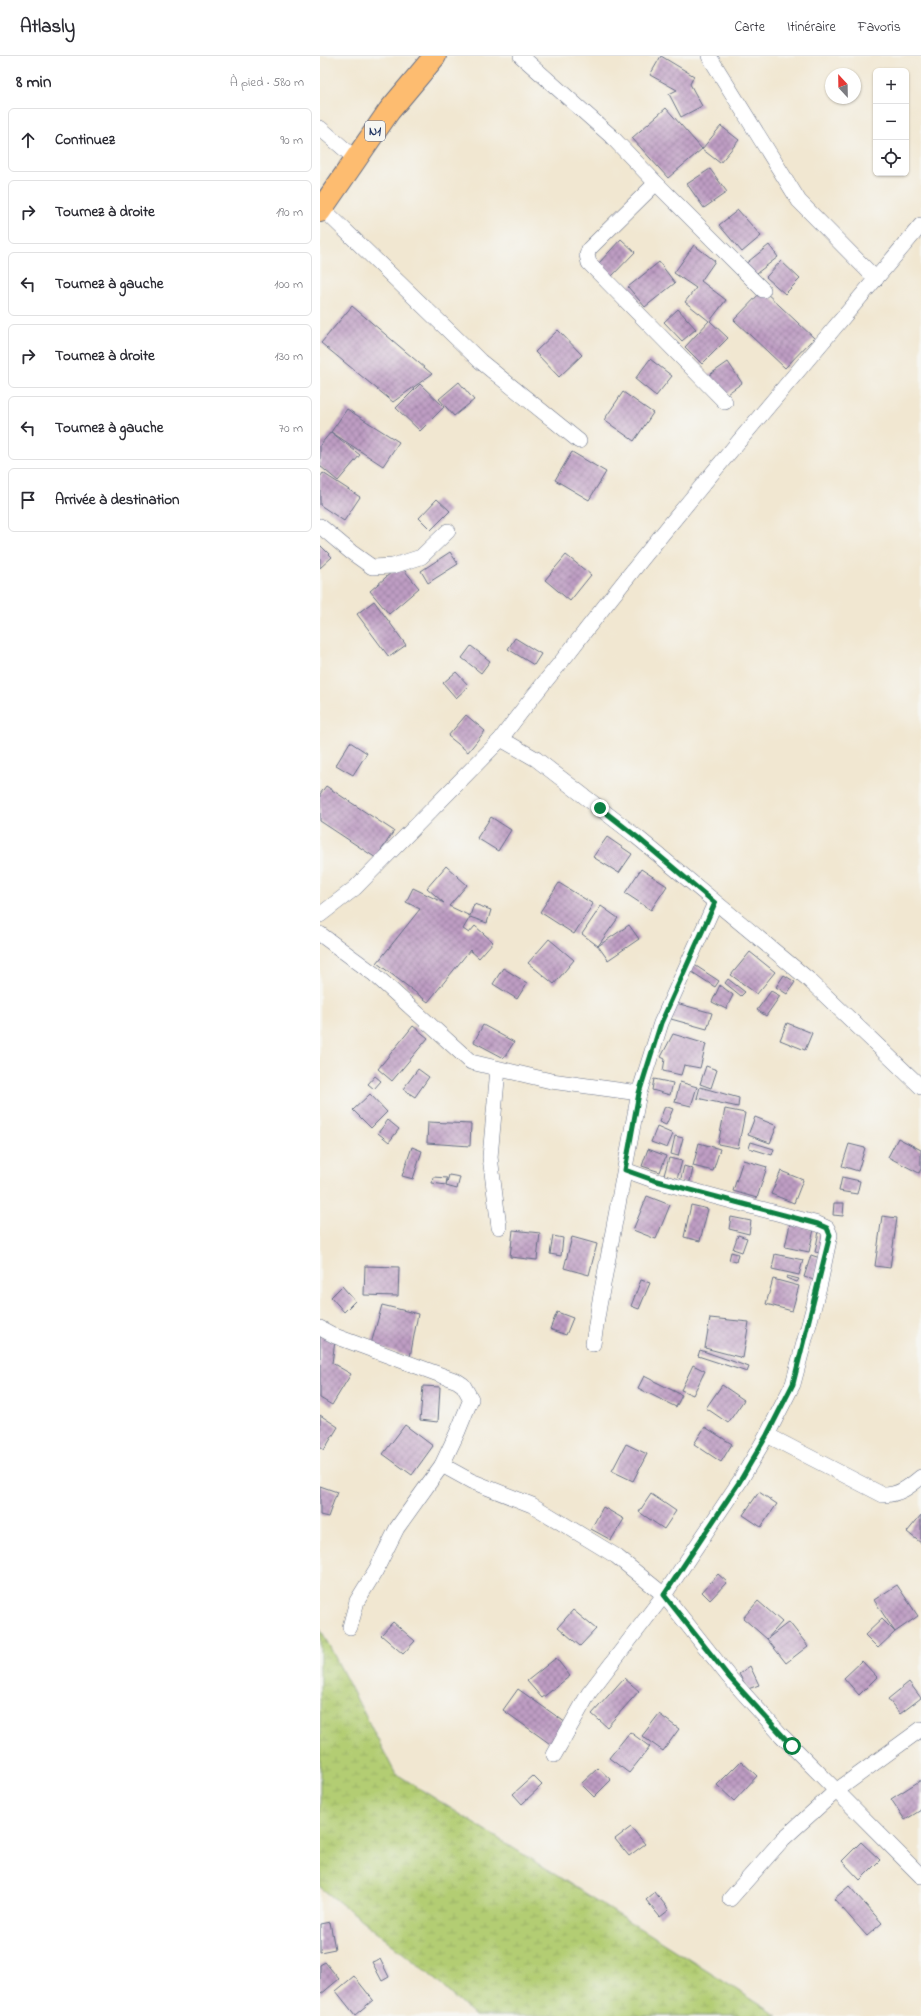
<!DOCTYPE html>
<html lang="fr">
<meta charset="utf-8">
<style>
:root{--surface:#fff;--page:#f2f2f3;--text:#2b2b33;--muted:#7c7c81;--line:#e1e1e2}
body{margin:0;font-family:"Indie Flower",sans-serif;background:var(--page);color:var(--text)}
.controls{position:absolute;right:12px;top:12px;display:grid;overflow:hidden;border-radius:6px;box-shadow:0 1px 3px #0004}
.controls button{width:36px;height:36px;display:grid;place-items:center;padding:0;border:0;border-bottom:1px solid var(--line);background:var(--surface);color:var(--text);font:20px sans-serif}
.compass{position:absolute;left:505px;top:12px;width:36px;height:36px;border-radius:50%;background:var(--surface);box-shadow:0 1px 3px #0004;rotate:338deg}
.stop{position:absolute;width:12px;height:12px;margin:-9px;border:3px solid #0b8043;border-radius:50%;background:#fff}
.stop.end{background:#0b8043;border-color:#fff;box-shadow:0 1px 4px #0008}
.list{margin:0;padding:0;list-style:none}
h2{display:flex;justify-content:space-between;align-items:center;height:52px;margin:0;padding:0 16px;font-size:17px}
h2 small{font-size:13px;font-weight:400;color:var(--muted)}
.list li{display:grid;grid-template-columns:26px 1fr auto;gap:12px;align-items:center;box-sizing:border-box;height:64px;margin:0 8px 8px;padding:0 8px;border:1px solid var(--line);border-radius:6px}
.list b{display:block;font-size:15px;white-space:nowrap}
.list em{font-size:13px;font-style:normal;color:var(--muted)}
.icon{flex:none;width:22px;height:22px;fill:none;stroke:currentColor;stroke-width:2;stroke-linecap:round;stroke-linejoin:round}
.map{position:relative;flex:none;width:601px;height:1960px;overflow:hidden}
header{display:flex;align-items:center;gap:24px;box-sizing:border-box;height:56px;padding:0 20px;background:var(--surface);border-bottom:1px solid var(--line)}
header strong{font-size:19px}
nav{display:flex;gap:22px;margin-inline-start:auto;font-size:14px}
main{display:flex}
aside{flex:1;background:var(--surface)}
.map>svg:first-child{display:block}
.wetland{fill:url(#wetland-marsh);stroke:#677e68}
.building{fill:url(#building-cross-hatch)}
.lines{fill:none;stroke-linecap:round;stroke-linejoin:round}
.street-casing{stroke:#666f86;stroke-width:16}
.highway-casing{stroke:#666f86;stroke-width:24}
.street{stroke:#fff;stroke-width:15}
.highway{stroke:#fdbc6f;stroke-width:22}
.route{stroke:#0b8043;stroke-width:5}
.labels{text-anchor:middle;stroke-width:4;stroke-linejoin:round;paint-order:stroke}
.shield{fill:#f6f6f2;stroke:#5d6b8a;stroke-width:1}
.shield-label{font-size:12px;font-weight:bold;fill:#1b2f5e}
</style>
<header>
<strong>Atlasly</strong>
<nav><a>Carte</a><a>Itinéraire</a><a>Favoris</a></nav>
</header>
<main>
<aside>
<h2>8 min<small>À pied · 580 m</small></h2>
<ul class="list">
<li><svg class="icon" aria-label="ahead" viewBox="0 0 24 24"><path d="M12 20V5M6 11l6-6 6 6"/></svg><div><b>Continuez</b></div><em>90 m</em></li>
<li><svg class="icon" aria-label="right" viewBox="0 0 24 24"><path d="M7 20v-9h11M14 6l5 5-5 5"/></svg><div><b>Tournez à droite</b></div><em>190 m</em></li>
<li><svg class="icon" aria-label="left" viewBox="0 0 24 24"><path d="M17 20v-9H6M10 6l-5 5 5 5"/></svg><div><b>Tournez à gauche</b></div><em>100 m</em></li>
<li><svg class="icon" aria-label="right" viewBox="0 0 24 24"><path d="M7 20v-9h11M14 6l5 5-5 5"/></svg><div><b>Tournez à droite</b></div><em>130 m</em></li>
<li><svg class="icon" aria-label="left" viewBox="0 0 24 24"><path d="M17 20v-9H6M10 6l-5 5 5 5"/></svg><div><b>Tournez à gauche</b></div><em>70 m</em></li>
<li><svg class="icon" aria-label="arrive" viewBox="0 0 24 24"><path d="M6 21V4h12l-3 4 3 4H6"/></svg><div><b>Arrivée à destination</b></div></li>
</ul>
</aside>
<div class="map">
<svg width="601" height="1960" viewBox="0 0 601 1960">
<defs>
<pattern id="wetland-marsh" width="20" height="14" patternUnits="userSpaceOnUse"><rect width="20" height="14" fill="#b3cd73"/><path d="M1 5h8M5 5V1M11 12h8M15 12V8" fill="none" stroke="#99b066"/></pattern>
<pattern id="building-cross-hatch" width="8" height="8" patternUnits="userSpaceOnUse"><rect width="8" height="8" fill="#be9dc3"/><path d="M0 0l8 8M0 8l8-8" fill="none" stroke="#9a80a2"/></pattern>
</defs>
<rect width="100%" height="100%" fill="#f6f6f2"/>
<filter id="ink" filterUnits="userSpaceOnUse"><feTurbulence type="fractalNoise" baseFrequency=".025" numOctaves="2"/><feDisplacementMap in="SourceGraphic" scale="8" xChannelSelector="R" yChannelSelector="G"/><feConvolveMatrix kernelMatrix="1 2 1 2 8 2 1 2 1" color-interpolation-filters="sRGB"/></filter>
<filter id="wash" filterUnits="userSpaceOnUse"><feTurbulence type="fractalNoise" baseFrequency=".012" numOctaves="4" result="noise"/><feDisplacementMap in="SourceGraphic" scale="16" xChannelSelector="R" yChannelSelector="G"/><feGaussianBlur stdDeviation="0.9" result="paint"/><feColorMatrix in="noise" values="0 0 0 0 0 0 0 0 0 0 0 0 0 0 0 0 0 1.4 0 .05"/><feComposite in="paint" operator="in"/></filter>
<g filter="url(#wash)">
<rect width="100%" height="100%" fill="#f1e7d1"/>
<path class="wetland" d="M0,1572l75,145 383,243h-304l-46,-43 -108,-86z"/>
<g id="blocks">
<g class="building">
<path d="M341,0l33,20 -4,8 12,22 -21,11 -12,-23 8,-4 -27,-15z"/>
<path d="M346,52l36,41 -34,29 -36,-40z"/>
<path d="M401,70l18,14 -19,23 -18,-14z"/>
<path d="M390,113l17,23 -23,16 -17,-24z"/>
<path d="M418,154l23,26 -19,16 -23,-27z"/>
<path d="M301,183l14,13 -24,25 -13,-13z"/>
<path d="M374,189l21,16 -14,20 25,19 -16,21 18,17 -26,26 -17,-17 24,-26 -24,-19 11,-14 -22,-15z"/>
<path d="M449,189l9,12 -25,19 -9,-11z"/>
<path d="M461,205l19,18 -15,15 -19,-17z"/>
<path d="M339,206l16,21 -30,24 -17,-20z"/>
<path d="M443,234l51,48 -29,30 -51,-48z"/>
<path d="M32,250l80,68 -39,28 -72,-59z"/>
<path d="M358,253l18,20 -14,12 -18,-19z"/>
<path d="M238,274l24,25 -23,22 -24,-25z"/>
<path d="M330,303l22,17 -16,20 -21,-17z"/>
<path d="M408,306l14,21 -22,16 -15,-21z"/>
<path d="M139,326l15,18 -20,16 -15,-17z"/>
<path d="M100,328l24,23 -24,24 -24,-23z"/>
<path d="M303,336l30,21 -19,28 -30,-21z"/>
<path d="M27,353l52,33 -16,24 -52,-34z"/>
<path d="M11,376l29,23 -22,26 -18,-15v-21z"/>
<path d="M252,396l34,20 -17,28 -34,-20z"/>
<path d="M3,417l37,24 -16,24 -24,-16v-28z"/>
<path d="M117,443l13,12 -19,19 -12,-12z"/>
<path d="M0,489l12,12 -12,11z"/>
<path d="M130,496l8,12 -30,19 -7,-12z"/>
<path d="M246,499l25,20 -21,26 -25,-21z"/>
<path d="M80,509l19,23 -30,26 -19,-23z"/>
<path d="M54,545l32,44 -17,12 -32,-43z"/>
<path d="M195,582l26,16 -7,11 -26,-16z"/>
<path d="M151,590l19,15 -9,12 -19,-15z"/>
<path d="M136,616l13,14 -13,12 -13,-15z"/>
<path d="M146,659l19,16 -17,21 -20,-16z"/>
<path d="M30,686l17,11 -14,22 -17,-10z"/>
<path d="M6,730l68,45 -18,27 -56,-37v-27z"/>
<path d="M171,761l20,13 -13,21 -21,-13z"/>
<path d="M287,781l25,17 -13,19 -26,-16z"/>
<path d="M126,810l21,19 -18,21 21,10 4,-12 17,6 -4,13 -17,-6 -7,12 6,4 6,-7 18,16 -14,16 -9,-8 -42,52 -51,-39 43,-54 -14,-7 7,-14 31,15 -17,-15z"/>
<path d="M321,813l26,17 -16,24 -26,-17z"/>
<path d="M239,827l34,21 -19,30 -34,-22z"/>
<path d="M281,850l17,12 -20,28 -16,-12z"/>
<path d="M309,869l10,14 -31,21 -10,-14z"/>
<path d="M229,883l25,21 -20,24 -26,-21z"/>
<path d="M430,896l25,20 -18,22 -26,-19z"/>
<path d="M373,908l26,17 -4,6 -26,-17z"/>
<path d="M183,912l24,15 -10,16 -24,-15z"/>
<path d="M464,919l11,7 -8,12 -11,-7z"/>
<path d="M408,923l17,13 -4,4 -16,-13z"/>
<path d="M400,929l13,10 -7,14 -14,-7z"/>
<path d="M451,935l9,5 -14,20 -9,-6z"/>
<path d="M356,947l36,10 -5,16 -36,-10z"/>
<path d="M467,967l25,10 -7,17 -25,-10z"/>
<path d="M163,969l31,17 -10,16 -30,-16z"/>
<path d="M93,970l15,12 -36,43 -14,-12z"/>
<path d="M353,978l33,10 -6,24 -16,-3 -3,10 -18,-4 2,-12 -4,-2z"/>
<path d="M386,1010l11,4 -6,18 -11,-4z"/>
<path d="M98,1013l11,8 -14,20 -12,-8z"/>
<path d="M55,1020l6,5 -7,8 -6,-5z"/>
<path d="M334,1023l19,4 -3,12 -18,-5z"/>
<path d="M360,1026l17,5 -6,19 -16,-4z"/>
<path d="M380,1031l39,11 -1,9 -41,-9z"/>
<path d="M50,1038l17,18 -16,16 -18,-18z"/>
<path d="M345,1050l8,3 -7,16 -7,-3z"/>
<path d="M405,1053l20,4 -7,35 -20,-4z"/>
<path d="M435,1061l22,9 -7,17 -22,-8z"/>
<path d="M68,1064l11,9 -10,13 -11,-9z"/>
<path d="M108,1066l43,2 -1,22 -43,-3z"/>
<path d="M337,1071l16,7 -6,14 -16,-6z"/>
<path d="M355,1080l8,2 -5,18 -7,-2z"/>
<path d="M578,1082l23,12v19l-2,4 -31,-16z"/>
<path d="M431,1086l23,7 -2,6 -23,-7z"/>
<path d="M379,1087l21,6 -7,22 -20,-5z"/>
<path d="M529,1088l16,4 -7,23 -16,-5z"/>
<path d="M92,1091l10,4 -9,28 -11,-3z"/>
<path d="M328,1093l18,7 -6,16 -18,-6z"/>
<path d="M349,1102l13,3 -5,18 -13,-4z"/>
<path d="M423,1104l24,7 -10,31 -24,-7z"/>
<path d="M364,1110l9,3 -4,16 -9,-3z"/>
<path d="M461,1115l22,9 -9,23 -23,-9z"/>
<path d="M129,1119l11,2 -3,12 -11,-3z"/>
<path d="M113,1121l14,1 -1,7 -14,-2z"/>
<path d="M522,1121l18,4 -3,13 -18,-3z"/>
<path d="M327,1140l23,9 -14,34 -23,-9z"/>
<path d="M514,1147h10l-1,13 -10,-1z"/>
<path d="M371,1149l17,4 -8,32 -16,-4z"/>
<path d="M562,1160l15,2 -7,50 -15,-2z"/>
<path d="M411,1161l20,4 -2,13 -20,-5z"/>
<path d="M470,1168l24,5 -5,23 -24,-5z"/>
<path d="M193,1174l27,3 -3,27 -27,-3z"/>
<path d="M499,1175l6,1 -5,21 -5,-1z"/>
<path d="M418,1179l9,3 -5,14 -9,-3z"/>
<path d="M233,1180l10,2 -2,18 -11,-2z"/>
<path d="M252,1181l25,7 -8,31 -25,-7z"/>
<path d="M411,1196l7,2 -2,8 -7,-2z"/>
<path d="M455,1198l28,6 -4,15 -27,-6z"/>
<path d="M491,1199l9,3 -6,22 -10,-3z"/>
<path d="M45,1210l34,1 -1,29 -34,-1z"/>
<path d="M467,1220l12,3 -2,3 -11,-4z"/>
<path d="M453,1223l26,7 -7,25 -26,-7z"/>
<path d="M321,1224l9,3 -11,26 -8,-3z"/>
<path d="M22,1230l13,15 -11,11 -13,-15z"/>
<path d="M62,1249l36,9 -8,43 -39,-13z"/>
<path d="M237,1256l16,6 -7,17 -16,-6z"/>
<path d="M390,1262l39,4 -6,36 -38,-10z"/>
<path d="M0,1280l15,5 -3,22 19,11 -19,31 -12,-7z"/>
<path d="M380,1294l49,17 -2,5 -49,-16z"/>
<path d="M373,1309l12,6 -12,24 -12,-5z"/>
<path d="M324,1320l38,19 -6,12 -38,-19z"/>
<path d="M402,1329l22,15 -16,23 -22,-15z"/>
<path d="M103,1330l17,1 -2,35 -18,-2z"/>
<path d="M0,1359l18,12 -14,23 -4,-3z"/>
<path d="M85,1369l28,21 -21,29 -29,-21z"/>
<path d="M385,1371l27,17 -11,18 -27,-18z"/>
<path d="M306,1388l21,10 -14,27 -21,-10z"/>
<path d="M0,1430l17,6 -9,25 -8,-2z"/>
<path d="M439,1436l18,12 -16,23 -18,-12z"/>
<path d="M331,1438l25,17 -12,18 -25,-17z"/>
<path d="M283,1451l21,12 -13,21 -20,-11z"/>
<path d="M601,1459v28l-14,-11z"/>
<path d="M398,1518l9,8 -17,18 -8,-8z"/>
<path d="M577,1529l21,31 -23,16 -17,16 -13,-13 17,-16 13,13 -21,-32z"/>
<path d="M438,1545l24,21 -15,17 -24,-21z"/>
<path d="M253,1554l23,19 -16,17 -22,-19z"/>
<path d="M73,1566l22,19 -12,13 -22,-19z"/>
<path d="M469,1566l19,24 -22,17 -19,-24z"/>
<path d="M236,1602l14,18 -28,22 -15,-17z"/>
<path d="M542,1605l15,16 -18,18 -15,-17z"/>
<path d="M430,1610l9,19 -11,4 -9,-15z"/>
<path d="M304,1622l15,13 -32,36 -15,-13z"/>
<path d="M589,1626l12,16 -21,16 -12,-15z"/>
<path d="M198,1633l51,36 -16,21 -50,-36z"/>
<path d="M339,1658l20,15 -16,22 -21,-15z"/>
<path d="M310,1676l20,15 -21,26 -20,-15z"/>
<path d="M421,1705l16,15 -23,25 -17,-16z"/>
<path d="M278,1712l13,12 -17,17 -13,-13z"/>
<path d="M213,1720l9,9 -20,19 -9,-10z"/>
<path d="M601,1724v30l-16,10 -14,-21z"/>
<path d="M311,1771l14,17 -16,12 -14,-17z"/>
<path d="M541,1786l19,18 -20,20 -18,-19z"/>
<path d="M529,1830l33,37 -15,13 -33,-37z"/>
<path d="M335,1836l14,18 -9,7 -14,-17z"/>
<path d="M10,1866l5,27 -15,3v-28z"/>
<path d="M60,1903l9,18 -7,4 -10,-19z"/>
<path d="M5,1906l14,17 -19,16v-30z"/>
<path d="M34,1920l19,24 -18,15 -19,-24z"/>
</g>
</g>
</g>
<g filter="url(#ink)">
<use href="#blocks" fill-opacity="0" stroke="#666f86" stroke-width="1"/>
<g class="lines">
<g class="street-casing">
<g id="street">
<path d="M201,0l90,80 45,47 107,107"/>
<path d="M389,0l90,145 77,78"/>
<path d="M0,72l36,31"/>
<path d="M336,127l-67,66 -2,6 2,8 136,139"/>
<path d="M2,152l158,153 99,80"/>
<path d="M0,470l31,26 21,15 21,-1 28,-9 27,-26"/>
<path d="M181,683c21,-30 45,-58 68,-87 112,-146 234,-286 352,-427"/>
<path d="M0,859l35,-27 146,-149 35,20 101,78 171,142 113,108"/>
<path d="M0,878l54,40 97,88 80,19 88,12"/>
<path d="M178,1013l-8,88 9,70"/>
<path d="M0,1272l15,8 122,45 6,4 8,14 -13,32 -16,34 -45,63 -21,42 -19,31 -7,26"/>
<path d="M273,1288l6,-38 40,-213 22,-70 54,-120"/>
<path d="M447,1379l116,60c16,0 26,-8 38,-18"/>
<path d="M122,1409l29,16 61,24 84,51 48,39 65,82 52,58 140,141"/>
<path d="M234,1699l35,-62 75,-98 76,-114 27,-46 26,-51 27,-101 10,-48 -3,-7 -9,-4 -165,-44 -28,-10"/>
<path d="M410,1843l53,-60 53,-48 85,-62"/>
</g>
</g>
<g class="highway-casing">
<path id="highway" d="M0,155l69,-100 46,-55"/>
</g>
<use href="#street" class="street"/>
<use href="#highway" class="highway"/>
</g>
</g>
<g class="lines" filter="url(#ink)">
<path class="route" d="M280,752l37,29 78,66 -54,120 -22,70 -14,77 28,10 165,44 9,4 3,7 -37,149 -26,51 -27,46 -76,114 65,82 63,69"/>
</g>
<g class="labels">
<rect class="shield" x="45" y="65" width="20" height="20" rx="3"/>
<g class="shield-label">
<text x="55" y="79">N1</text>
</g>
</g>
</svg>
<div class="controls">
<button>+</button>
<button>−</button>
<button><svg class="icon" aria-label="locate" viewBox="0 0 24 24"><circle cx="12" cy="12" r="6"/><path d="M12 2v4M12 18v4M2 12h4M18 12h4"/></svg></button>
</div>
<svg class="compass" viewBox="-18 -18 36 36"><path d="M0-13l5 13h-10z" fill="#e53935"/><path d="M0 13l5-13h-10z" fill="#7c7c81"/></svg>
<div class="stop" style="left:472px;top:1690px"></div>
<div class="stop end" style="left:280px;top:752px"></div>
</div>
</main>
